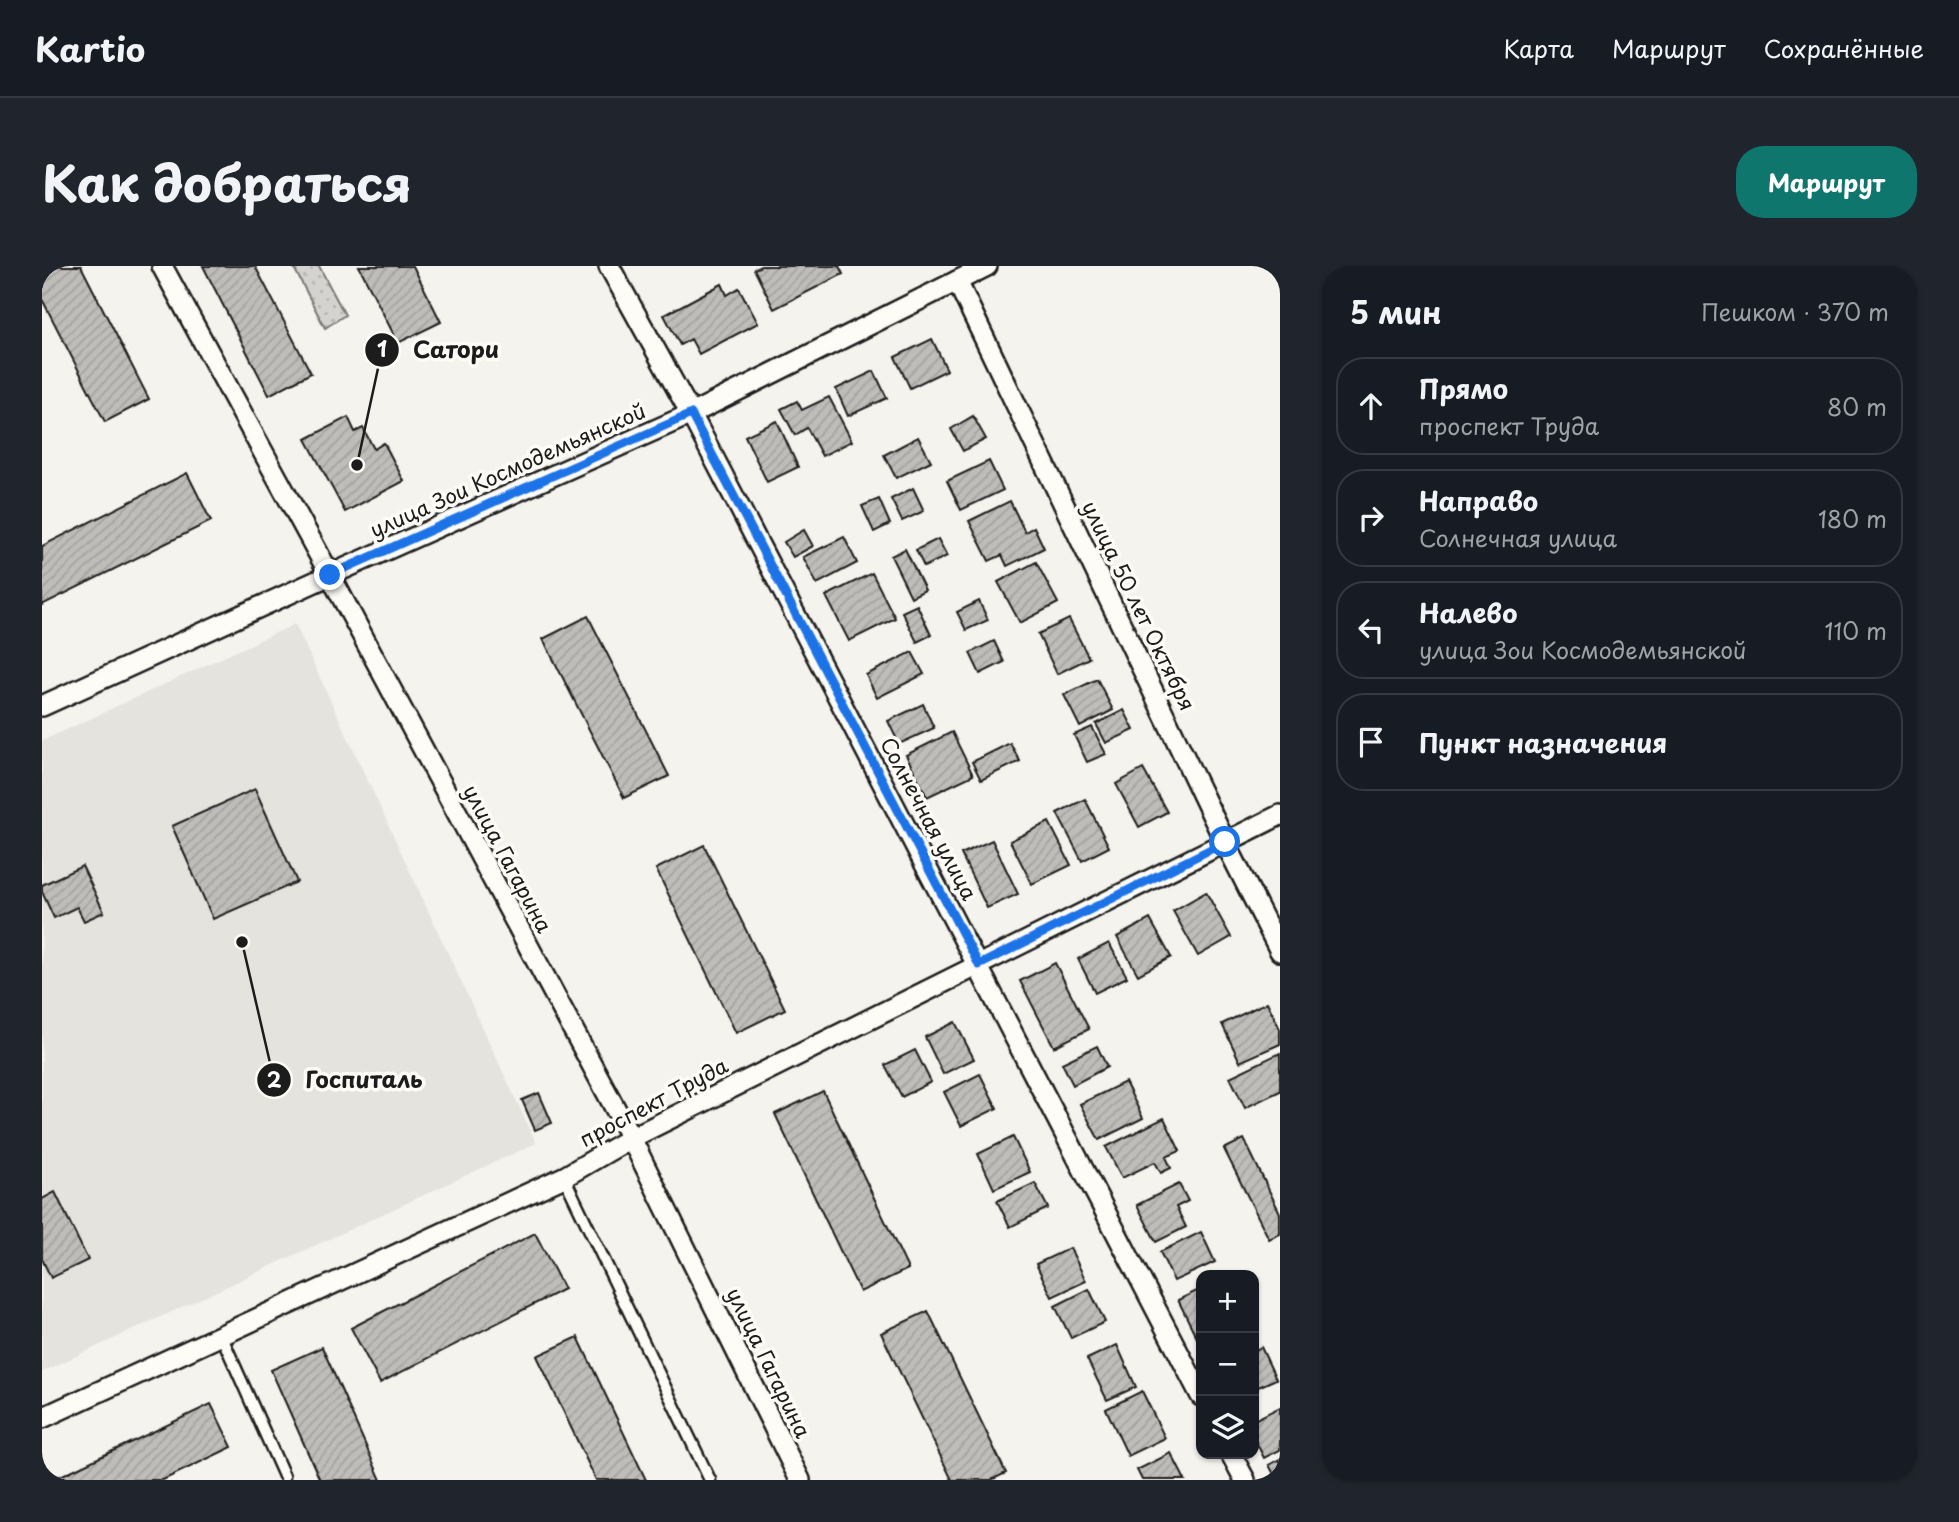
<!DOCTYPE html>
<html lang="ru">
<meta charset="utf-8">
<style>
:root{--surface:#171b24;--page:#20242c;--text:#f1f3f6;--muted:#9ea1a6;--line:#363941;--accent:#0f766e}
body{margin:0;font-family:"Playpen Sans",sans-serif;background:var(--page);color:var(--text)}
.controls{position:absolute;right:21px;bottom:21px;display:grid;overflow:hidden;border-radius:14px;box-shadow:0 2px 5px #0004}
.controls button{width:63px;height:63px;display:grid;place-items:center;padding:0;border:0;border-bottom:2px solid var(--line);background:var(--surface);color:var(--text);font:35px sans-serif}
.stop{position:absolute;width:21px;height:21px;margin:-16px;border:5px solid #1a73e8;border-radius:50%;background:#fff}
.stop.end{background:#1a73e8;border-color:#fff;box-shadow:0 2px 7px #0008}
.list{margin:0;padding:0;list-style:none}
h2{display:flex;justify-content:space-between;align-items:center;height:91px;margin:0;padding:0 28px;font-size:30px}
h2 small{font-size:23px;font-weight:400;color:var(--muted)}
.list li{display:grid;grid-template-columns:46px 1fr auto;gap:21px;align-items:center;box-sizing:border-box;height:98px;margin:0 14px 14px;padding:0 14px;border:2px solid var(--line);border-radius:28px}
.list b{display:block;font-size:26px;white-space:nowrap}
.list p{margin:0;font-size:23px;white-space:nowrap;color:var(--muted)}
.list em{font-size:23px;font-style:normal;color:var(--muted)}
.icon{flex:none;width:38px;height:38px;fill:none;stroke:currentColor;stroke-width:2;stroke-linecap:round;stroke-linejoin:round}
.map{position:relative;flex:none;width:1238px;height:1214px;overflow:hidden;border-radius:28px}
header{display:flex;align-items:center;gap:42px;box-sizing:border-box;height:98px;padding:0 35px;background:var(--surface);border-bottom:2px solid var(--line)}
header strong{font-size:33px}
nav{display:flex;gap:38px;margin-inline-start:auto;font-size:24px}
.intro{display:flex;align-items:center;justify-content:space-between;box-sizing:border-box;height:168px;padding:0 42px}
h1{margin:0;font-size:49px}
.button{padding:18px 32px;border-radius:28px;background:var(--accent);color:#fff;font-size:24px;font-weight:700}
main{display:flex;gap:42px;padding:0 42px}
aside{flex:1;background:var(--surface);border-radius:28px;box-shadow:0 2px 5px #0004}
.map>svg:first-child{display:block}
.built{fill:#e4e3de}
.park{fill:url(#park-dots);stroke:#787876;stroke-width:2}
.building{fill:url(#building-hatch);stroke:#1c1c1c;stroke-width:2}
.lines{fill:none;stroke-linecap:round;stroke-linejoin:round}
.service-casing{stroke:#1c1c1c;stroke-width:15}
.minor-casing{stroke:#1c1c1c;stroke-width:24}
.service{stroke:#fdfcf7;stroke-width:10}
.minor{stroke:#fdfcf7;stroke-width:19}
.route{stroke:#1a73e8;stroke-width:9}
.labels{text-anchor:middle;stroke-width:7;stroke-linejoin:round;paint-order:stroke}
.street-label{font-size:21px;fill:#1c1c1c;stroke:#fdfcf7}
.leader{fill:none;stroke:#1c1c1c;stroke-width:2.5}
.callout-dot{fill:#1c1c1c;stroke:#fdfcf7;stroke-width:2.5}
.mark-label{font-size:21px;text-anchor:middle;font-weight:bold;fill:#fff}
.callout-label{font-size:23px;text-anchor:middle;font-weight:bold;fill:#1c1c1c;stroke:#fdfcf7;stroke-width:7;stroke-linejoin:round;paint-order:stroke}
</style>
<header>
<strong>Kartio</strong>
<nav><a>Карта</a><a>Маршрут</a><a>Сохранённые</a></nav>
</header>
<div class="intro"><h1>Как добраться</h1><a class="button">Маршрут</a></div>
<main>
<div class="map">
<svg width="1238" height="1214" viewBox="0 0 1238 1214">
<defs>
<pattern id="park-dots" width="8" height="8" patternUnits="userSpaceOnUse" patternTransform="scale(1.75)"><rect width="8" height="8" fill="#d4d3cf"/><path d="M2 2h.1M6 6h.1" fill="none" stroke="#b5b5b1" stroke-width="1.8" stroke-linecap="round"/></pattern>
<pattern id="building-hatch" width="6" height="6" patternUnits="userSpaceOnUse" patternTransform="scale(1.75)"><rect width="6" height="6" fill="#bebdba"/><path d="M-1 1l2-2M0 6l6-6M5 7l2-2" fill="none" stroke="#a3a29f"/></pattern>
</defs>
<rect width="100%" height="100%" fill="#f4f3ee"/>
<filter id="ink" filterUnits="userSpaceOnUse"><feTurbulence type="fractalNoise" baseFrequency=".0143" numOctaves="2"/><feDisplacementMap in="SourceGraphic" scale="14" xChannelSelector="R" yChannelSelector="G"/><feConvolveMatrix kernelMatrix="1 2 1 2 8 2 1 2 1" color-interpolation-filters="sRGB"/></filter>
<g filter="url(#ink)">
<path class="built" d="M253,358l241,519 -494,229v-631z"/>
<path class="park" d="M251,0h26l26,49 -20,13z"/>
<g class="building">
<path d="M0,0h39l68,133 -44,23 -63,-123z"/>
<path d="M161,0h52l56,107 -42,22z"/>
<path d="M317,0h54l28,56 -43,21z"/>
<path d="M719,0h78l4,8 -69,35 -20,-40z"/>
<path d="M680,18l5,11 12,-7 19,35 -59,31 -8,-15 -11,6 -16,-30z"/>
<path d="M890,73l15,31 -37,18 -15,-31z"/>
<path d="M832,105l13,27 -39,18 -12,-27z"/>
<path d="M787,131l23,44 -30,15 -15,-28 -12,7 -14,-26 16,-8 5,9z"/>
<path d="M931,150l13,23 -23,12 -12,-22z"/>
<path d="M306,151l7,15 8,-4 11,21 10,-6 20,38 -59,31 -39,-73z"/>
<path d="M735,155l21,46 -31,15 -22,-46z"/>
<path d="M876,171l13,24 -35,17 -12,-23z"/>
<path d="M947,195l14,29 -42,20 -14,-29z"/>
<path d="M145,207l24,48 -169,84v-59z"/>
<path d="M871,222l11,23 -22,10 -11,-22z"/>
<path d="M837,233l11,25 -16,8 -12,-26z"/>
<path d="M968,235l15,31 9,-5 10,21 -37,18 -5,-11 -13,6 -20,-40z"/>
<path d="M762,264l9,16 -20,11 -9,-15z"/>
<path d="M802,271l13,26 -40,21 -14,-27z"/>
<path d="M896,273l9,17 -23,11 -8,-17z"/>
<path d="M863,283l20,41 -14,7 -20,-41z"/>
<path d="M994,296l22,41 -38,20 -22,-41z"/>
<path d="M830,307l23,45 -46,23 -23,-45z"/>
<path d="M937,335l9,19 -22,10 -9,-18z"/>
<path d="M875,339l14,30 -14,7 -15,-30z"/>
<path d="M546,350l81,160 -45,22 -81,-159z"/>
<path d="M1027,353l20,39 -32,16 -19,-40z"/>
<path d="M952,375l10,21 -24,12 -10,-21z"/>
<path d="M870,386l12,22 -47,24 -11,-23z"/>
<path d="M1055,413l16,31 -33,17 -16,-32z"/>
<path d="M881,438l11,24 -35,16 -11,-23z"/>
<path d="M1082,444l10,20 -28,13 -10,-19z"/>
<path d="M1050,461l14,27 -19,8 -13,-27z"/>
<path d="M910,466l21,43 -46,22 -21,-42z"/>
<path d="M968,477l10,18 -39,19 -9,-18z"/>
<path d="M1101,503l24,43 -28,15 -23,-43z"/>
<path d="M213,523l42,93 -84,37 -41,-93z"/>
<path d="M1043,533l24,48 -27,14 -25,-48z"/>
<path d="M1007,556l22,43 -39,19 -22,-43z"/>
<path d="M950,574l26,54 -31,14 -26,-54z"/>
<path d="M662,579l81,164 -49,24 -80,-164z"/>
<path d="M40,600l22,46 -20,9 -7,-14 -23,11 -12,-26v-7z"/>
<path d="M1164,626l25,45 -33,19 -25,-45z"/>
<path d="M1108,653l21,38 -33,18 -21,-38z"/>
<path d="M1067,677l18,34 -32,16 -17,-34z"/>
<path d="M1013,697l34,66 -35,18 -34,-66z"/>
<path d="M1225,736l13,27v15l-40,18 -18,-38z"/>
<path d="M913,756l19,37 -31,15 -18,-37z"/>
<path d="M1055,780l10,21 -34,18 -11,-22z"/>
<path d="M873,784l16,32 -29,15 -17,-32z"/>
<path d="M1238,787v38l-35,17 -15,-31z"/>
<path d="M938,808l17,34 -36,18 -17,-34z"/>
<path d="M1083,816l18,36 -44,22 -19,-36z"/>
<path d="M781,825l85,178 -48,23 -85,-178z"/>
<path d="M497,827l13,30 -17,7 -13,-30z"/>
<path d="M1122,852l16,33 -14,6 5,11 -10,5 -6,-11 -33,16 -16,-31z"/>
<path d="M971,871l17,35 -36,17 -16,-35z"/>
<path d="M1202,873l36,74v21l-11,5 -45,-90z"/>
<path d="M993,917l13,25 -38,19 -13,-26z"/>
<path d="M1137,918l9,17 -12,6 10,20 -30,15 -19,-37z"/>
<path d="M13,926l33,68 -37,18 -9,-19v-60z"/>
<path d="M1159,966l14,30 -41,19 -14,-29z"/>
<path d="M493,967l29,56 -184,94 -29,-55z"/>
<path d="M1028,982l16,33 -34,16 -16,-33z"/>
<path d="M1047,1023l16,33 -34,16 -16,-32z"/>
<path d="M1159,1023v57l-23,-46z"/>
<path d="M886,1045l78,162 -15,7h-39l-71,-147z"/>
<path d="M536,1071l68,143h-50l-59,-124z"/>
<path d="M1075,1079l19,42 -29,13 -20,-41z"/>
<path d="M280,1081l59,133h-61l-49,-110z"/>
<path d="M1219,1081l15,32 -22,10v-38z"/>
<path d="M1100,1125l23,47 -37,18 -22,-47z"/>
<path d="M169,1138l21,43 -69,33h-111z"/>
<path d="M1238,1141v43l-16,8 -10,-20v-18z"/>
<path d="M1129,1187l14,27h-43l-5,-10z"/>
<path d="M1238,1193v21h-3l-8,-15z"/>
</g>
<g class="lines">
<g class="service-casing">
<g id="service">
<path d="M522,911l146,303"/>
<path d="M179,1069l63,141"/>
</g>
</g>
<g class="minor-casing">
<g id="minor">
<path d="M120,0l168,309 301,563 169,342"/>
<path d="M567,0l82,148 510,982"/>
<path d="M915,15l268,561 55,109"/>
<path d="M0,440l288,-131 361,-161 296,-148"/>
<path d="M0,1152l522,-241 67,-39 649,-323"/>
<path d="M1189,1188l14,26"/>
</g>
</g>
<use href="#service" class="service"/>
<use href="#minor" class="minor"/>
</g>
</g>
<g class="lines" filter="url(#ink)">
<path class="route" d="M288,309l361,-161 288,551 246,-123"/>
</g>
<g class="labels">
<g class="street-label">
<text transform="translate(466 205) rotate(-24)" y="7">улица Зои Космодемьянской</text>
<text transform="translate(1096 340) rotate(64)" y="7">улица 50 лет Октября</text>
<text transform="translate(886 553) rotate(62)" y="7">Солнечная улица</text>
<text transform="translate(465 593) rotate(62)" y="7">улица Гагарина</text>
<text transform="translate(612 837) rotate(-28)" y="7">проспект Труда</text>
<text transform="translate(726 1097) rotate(64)" y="7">улица Гагарина</text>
</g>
</g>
<path class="leader" d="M315 199L340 84M200 676L232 814"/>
<g class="callout-dot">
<circle cx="315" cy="199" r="7"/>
<circle cx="200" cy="676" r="7"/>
<circle cx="340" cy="84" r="18"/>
<circle cx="232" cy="814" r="18"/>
</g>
<g class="mark-label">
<text x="340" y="91">1</text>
<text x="232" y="822">2</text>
</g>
<g class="callout-label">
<text x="414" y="92">Сатори</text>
<text x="322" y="822">Госпиталь</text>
</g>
</svg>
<div class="controls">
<button>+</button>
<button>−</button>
<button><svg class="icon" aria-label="layers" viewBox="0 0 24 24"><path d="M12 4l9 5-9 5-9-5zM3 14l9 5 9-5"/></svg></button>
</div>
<div class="stop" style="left:1183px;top:576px"></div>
<div class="stop end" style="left:288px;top:309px"></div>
</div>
<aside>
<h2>5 мин<small>Пешком · 370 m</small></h2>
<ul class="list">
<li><svg class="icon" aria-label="ahead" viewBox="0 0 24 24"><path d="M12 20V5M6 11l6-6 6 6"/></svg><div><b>Прямо</b><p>проспект Труда</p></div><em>80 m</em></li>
<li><svg class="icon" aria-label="right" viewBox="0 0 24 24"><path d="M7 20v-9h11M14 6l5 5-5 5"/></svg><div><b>Направо</b><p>Солнечная улица</p></div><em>180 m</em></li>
<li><svg class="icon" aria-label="left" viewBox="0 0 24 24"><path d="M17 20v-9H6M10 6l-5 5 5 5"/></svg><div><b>Налево</b><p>улица Зои Космодемьянской</p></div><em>110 m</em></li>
<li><svg class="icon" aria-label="arrive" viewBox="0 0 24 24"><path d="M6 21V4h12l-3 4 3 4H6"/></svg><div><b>Пункт назначения</b></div></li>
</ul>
</aside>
</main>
